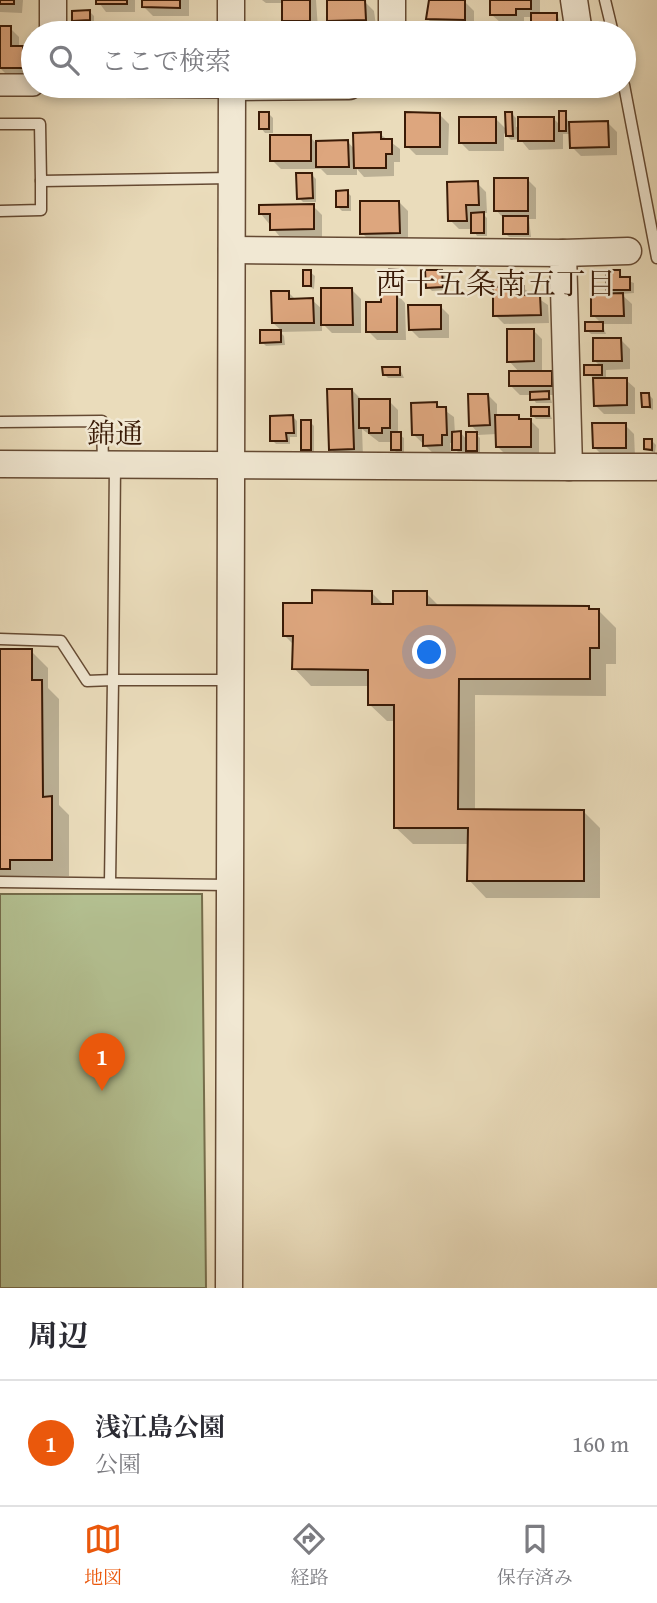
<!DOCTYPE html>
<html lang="ja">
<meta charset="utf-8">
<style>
:root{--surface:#fff;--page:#f2f2f3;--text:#2b2b33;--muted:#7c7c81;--line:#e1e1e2;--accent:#ea580c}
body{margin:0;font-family:"Gentium Book Plus","Noto Serif JP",serif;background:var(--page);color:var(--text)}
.you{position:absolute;left:430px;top:653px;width:24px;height:24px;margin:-18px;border:5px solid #fff;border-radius:50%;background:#1a73e8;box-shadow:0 0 0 10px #1a73e833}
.badge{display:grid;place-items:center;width:46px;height:46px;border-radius:50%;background:var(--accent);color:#fff;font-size:23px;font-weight:700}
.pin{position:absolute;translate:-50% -58px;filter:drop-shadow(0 2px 4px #0008)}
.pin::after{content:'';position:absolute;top:37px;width:24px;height:21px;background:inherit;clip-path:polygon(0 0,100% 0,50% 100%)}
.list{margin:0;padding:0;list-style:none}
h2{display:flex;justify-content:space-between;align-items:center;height:91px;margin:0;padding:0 28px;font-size:30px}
h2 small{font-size:23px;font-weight:400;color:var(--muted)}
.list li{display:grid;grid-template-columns:46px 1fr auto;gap:21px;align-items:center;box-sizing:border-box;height:126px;padding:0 28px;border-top:2px solid var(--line)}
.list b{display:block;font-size:26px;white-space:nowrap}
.list p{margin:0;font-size:23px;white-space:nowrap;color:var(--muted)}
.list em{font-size:23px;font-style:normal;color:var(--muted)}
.icon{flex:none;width:38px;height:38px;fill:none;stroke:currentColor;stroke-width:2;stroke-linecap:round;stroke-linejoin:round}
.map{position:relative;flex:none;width:657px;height:1288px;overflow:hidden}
.search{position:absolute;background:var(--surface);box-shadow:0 4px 10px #0003;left:21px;right:21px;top:21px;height:77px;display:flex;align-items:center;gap:18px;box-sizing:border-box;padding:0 24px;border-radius:38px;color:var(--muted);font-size:26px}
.sheet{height:217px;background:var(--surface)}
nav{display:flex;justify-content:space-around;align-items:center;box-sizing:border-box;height:98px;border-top:2px solid var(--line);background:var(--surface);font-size:19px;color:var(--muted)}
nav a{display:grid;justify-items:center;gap:4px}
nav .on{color:var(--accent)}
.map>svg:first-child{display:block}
.green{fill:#b4c192;stroke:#766e4c;stroke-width:2}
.shadow{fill:#0003}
.building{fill:#dda67e;stroke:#391a06;stroke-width:2}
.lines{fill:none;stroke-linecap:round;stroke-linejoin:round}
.service-casing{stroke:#654a33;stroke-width:13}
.minor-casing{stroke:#654a33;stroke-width:24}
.tertiary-casing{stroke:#654a33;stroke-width:29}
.service{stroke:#f1e8d3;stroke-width:10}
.minor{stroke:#f1e8d3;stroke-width:21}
.tertiary{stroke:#f1e8d3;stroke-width:26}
.labels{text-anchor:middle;stroke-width:5;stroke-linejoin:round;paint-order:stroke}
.street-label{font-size:28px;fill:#391a06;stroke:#f1e8d3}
.neighbourhood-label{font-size:30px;fill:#391a06;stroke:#f1e8d3}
</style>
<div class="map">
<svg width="657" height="1288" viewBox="0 0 657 1288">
<rect width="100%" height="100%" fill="#eadcbb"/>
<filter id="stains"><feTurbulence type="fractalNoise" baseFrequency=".00286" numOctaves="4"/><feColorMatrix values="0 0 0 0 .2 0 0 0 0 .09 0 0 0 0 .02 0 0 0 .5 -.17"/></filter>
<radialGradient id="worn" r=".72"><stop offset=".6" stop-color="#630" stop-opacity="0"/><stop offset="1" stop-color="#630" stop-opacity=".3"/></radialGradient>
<path class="green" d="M0,894h202l4,394h-206z"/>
<g class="shadow">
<path d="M0,0h23l-1,13 -22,-1z"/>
<path d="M97,0h38v12h-29z"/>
<path d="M144,0h45v16h-36l-9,-9z"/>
<path d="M262,0h54l2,29h-25l-9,-9 -1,-17h-17z"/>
<path d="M492,0h48v14l17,1 4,10h-24l-4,-8h-9v6h-23l-9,-8z"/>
<path d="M365,2l9,9 3,22 -39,-4 -9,-9z"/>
<path d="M465,2l9,9v17h-38l-8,-9z"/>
<path d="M90,12l4,4v8h-16l-4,-4z"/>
<path d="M0,28h10l9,9v11l12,9v19h-23l-8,-8z"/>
<path d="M565,113l4,11 39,-1 9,9v23l-36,1 -9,-9 -1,-13h-8v15l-34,1 -9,-11 -9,1 -7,-7v18h-35l-9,-9 35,-24 12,12 5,-16 4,4v9l38,-8 7,7z"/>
<path d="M269,114l4,4v15h-8l-4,-5z"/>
<path d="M440,115l9,9 -1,31h-32l-9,-9z"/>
<path d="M380,134l20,15v13h-6v14l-30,1 -7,-8v6h-30l-6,-6h-40l-9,-9 38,-23 6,6 32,-1 7,8z"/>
<path d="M312,175l4,4v23h-13l-4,-4z"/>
<path d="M527,179l9,9v31h-7l2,18h-22l-4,-4v-13l-9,-10z"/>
<path d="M477,183l9,9 1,21h-5l5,5v18h-10l-4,-7h-14l-9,-9z"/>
<path d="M347,192l4,4v15h-9l-4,-4z"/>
<path d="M399,202l9,9v30l-37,1 -9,-9z"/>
<path d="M313,206l9,9v23h-41l-20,-24z"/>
<path d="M398,271l4,4v15h-7l-4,-4z"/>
<path d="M619,271l4,8 11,4v10l-13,1 11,10v20h-30l4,10h-15l-4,-4 15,-6 -9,-9 20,-20 -5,-5z"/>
<path d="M310,272l5,4 -1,13 -9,-4z"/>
<path d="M442,272l4,4v14l-14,1 -4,-4z"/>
<path d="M523,288l25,17 1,18 -45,1 -9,-9z"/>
<path d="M352,290l9,9v34h-29l-10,-10v8l-42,1 4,4 1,9 -19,1 -4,-4v-10l20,-1 -9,-8 15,-31 8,8h16l11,10z"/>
<path d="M397,294l8,9 1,37h-29l-9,-9 15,-27z"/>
<path d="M440,306l9,9v23h-30l-9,-9z"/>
<path d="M533,330l9,9v33h9l9,9v14h-10l2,8h-16l-5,-8h-11l-9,-9 9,-13 -11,-12z"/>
<path d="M621,340l9,9v20l-24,1v10h20l9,8v26h-31l-9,-9v-27l-9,-4 15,-7 -6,-6z"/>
<path d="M400,369l4,9h-16l-4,-4z"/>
<path d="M352,390l9,9 28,2 9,9v24l6,4v15h-7l-4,-4v-7h-14l-17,-13 1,28 -23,1 -9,-9z"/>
<path d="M488,395l9,9v13h21l4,3h8l9,9v26h-33l-9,-9v-12l-20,1 3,3v16h-8l-7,-7v6h-7l-4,-10h-4l1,10 -17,1 -20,-19 22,-31 18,13 1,17 6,-1 6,7v-6h12l-8,-9z"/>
<path d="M649,395l4,4v11l-10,-4z"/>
<path d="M548,409l4,10h-16l-4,-4z"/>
<path d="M293,417l4,4v16h-7v7h-14l-4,-4z"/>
<path d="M310,422l4,4v27h-7l-4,-4z"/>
<path d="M625,425l9,9 1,22h-32l-9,-9z"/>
<path d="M652,441l4,4 -1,8 -9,-4z"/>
<path d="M372,593l13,13h10l31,-13 14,14h148l11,4 17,17v36h-10v32l-131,-1v116h108l17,17v70h-114l-17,-18v-36h-56l-18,-17 1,-106h-9l-18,-17 1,-18h-59l-17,-18v-23l-9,-9 29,-31z"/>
<path d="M0,651h31l17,17v20l11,11v106l10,10v61h-43v10h-26z"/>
</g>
<g class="building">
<rect x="0" y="0" width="14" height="4"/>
<rect x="96" y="0" width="31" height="4"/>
<path d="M142,0h38v8l-38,-1z"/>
<rect x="282" y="0" width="28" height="21"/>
<path d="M327,0h38l1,20 -39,1z"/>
<path d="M429,0h36v20l-39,-1z"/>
<path d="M490,0h41v9h-15v6h-26z"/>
<path d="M90,10v10l-18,1v-10z"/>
<rect x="531" y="13" width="26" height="9"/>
<rect x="259" y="25" width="15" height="8"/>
<rect x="354" y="25" width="20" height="8"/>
<rect x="411" y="25" width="17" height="8"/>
<path d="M0,26h11v20h12v22h-23z"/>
<path d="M129,30v3h-34l-1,-2z"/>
<rect x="559" y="111" width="7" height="20"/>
<rect x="259" y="112" width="10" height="17"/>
<path d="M405,112l35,1v34h-35z"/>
<path d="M505,112h7l1,24h-7z"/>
<rect x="459" y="117" width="37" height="26"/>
<rect x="518" y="117" width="36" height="24"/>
<path d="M608,121l1,26 -39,1 -1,-26z"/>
<path d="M381,132v7h11v15h-6v14h-32l-1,-35z"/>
<rect x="270" y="135" width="41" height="26"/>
<path d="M348,140l1,27h-33v-26z"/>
<path d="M296,173h16l1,25 -16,1z"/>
<rect x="494" y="178" width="34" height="33"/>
<path d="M478,181l1,24h-13l1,16h-19l-1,-39z"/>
<path d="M348,190v17h-12v-16z"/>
<path d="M360,201h39l1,32 -40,1z"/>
<path d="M314,204v25l-44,1v-16h-11v-9z"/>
<path d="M484,212v21h-13v-20z"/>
<rect x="503" y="216" width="25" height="18"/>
<path d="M389,269l10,1v17h-10z"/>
<rect x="303" y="270" width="8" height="16"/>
<path d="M425,270h17l1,17 -17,1z"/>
<path d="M606,270h14v7h10v13h-24z"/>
<path d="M524,286v9h16l1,20 -48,1v-29z"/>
<path d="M321,288h31l1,37h-32z"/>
<path d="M271,291h18v8l24,-1 1,25h-42z"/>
<path d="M397,292v40h-31v-30h15v-9z"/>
<path d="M623,293l1,23h-33v-22z"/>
<path d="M408,305h33v24l-32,1z"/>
<rect x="585" y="322" width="18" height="9"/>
<path d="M507,329h27v32l-27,1z"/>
<path d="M260,330h21v12l-21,1z"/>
<path d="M593,338h28l1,23h-29z"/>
<rect x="584" y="365" width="18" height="10"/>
<path d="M382,367h18v8h-17z"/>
<rect x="509" y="371" width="43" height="15"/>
<path d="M593,378h34v27l-33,1z"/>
<path d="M327,389h25l2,60 -25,1z"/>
<path d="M549,391v8l-19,1v-8z"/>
<path d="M641,393h8l1,14h-8z"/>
<path d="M468,394h20l2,31 -21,1z"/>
<path d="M359,399h31v29h-8v5h-13v-5h-10z"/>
<path d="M437,402v5h9l1,28h-5v10l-19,1v-11h-11l-1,-32z"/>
<rect x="531" y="407" width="18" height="9"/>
<path d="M293,415l1,18h-8l1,8h-17v-25z"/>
<path d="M495,415h24v4h12v28h-35z"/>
<rect x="301" y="420" width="10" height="30"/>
<path d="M592,423h34v25h-33z"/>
<path d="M461,431v19h-9v-18z"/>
<rect x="391" y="432" width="10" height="18"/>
<rect x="466" y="432" width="11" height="19"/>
<path d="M644,439h8v11l-8,-1z"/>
<path d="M312,590l60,1v13h21v-13h34v14l162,1v3h10v39h-9v31h-131l-1,130 126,1v71h-117l1,-53h-74v-123h-26v-35l-76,-1 1,-33h-10v-33h29z"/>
<path d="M0,649h32v31h10l1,117 9,-1v64h-42v9h-10z"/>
</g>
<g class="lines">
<g class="service-casing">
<g id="service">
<path d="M605,0l8,33"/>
<path d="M624,85l33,173"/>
<path d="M0,124h40l1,57 191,-3"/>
<path d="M0,211l41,-1v-29"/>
<path d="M0,422l102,-1 1,43"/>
<path d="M0,639l61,2 26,40 26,-1 2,-216"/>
<path d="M0,882l228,3"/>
<path d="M110,883l3,-203h116"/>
</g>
</g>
<g class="minor-casing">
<g id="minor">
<path d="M0,85h33"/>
<path d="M123,86l109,1"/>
</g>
</g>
<g class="tertiary-casing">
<g id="tertiary">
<path d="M53,0v33"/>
<path d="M231,0v33"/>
<path d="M392,0v33"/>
<path d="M574,0l5,33"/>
<path d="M232,87l117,-1"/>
<path d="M563,253l65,-2"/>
<path d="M0,464l569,3 -6,-214 -331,-3"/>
<path d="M569,467h86"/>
<path d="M229,1288l3,-1202"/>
</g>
</g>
<use href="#service" class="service"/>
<use href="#minor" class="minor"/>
<use href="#tertiary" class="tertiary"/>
</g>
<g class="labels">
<g class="street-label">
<text x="115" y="443">錦通</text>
</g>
<g class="neighbourhood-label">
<text x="496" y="294">西十五条南五丁目</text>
</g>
</g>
<rect width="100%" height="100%" filter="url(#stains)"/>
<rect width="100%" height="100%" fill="url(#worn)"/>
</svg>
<div class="you"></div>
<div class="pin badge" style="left:102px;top:1091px">1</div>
<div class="search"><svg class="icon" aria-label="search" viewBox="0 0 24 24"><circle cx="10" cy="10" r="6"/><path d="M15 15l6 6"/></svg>ここで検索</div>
</div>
<section class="sheet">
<h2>周辺<small></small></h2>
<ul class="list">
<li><span class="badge">1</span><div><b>浅江島公園</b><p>公園</p></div><em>160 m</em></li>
</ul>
</section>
<nav>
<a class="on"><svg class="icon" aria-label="map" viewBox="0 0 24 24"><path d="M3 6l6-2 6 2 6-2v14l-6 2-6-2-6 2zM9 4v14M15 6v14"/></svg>地図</a>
<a><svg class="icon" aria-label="directions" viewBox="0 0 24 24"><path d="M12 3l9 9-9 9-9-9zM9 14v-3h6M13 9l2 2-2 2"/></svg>経路</a>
<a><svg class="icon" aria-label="saved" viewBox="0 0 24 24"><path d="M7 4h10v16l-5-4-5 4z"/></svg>保存済み</a>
</nav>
